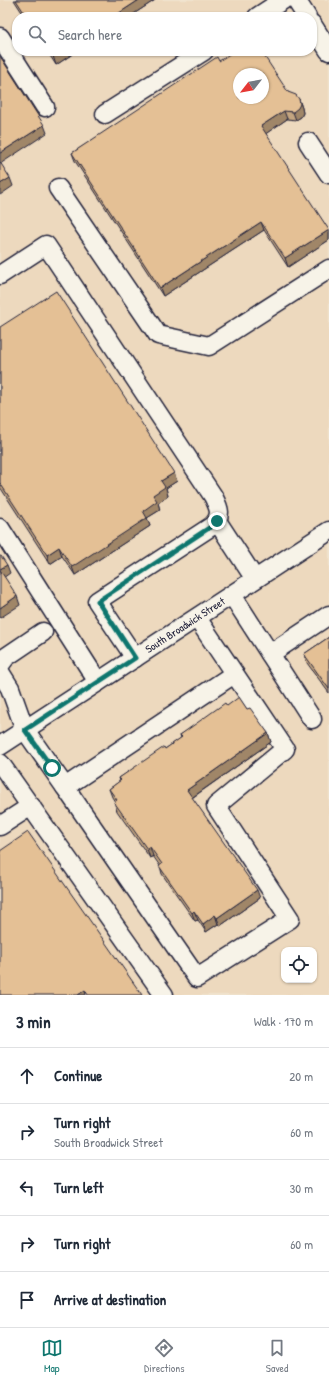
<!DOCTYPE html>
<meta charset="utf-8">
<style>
:root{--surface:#fff;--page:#f6f6f7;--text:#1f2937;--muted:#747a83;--line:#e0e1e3;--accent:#0f766e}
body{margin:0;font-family:"Patrick Hand",sans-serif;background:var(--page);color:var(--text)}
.controls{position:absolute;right:12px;bottom:12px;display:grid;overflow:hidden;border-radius:8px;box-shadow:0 1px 3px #0004}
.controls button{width:36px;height:36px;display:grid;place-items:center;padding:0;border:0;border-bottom:1px solid var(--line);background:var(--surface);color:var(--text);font:20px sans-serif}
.compass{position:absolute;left:233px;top:68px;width:36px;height:36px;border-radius:50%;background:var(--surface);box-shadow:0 1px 3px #0004;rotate:239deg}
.stop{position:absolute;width:12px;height:12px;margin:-9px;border:3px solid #0f766e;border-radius:50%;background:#fff}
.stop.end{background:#0f766e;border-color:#fff;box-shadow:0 1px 4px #0008}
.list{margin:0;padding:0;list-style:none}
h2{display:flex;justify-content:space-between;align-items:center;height:52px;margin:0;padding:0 16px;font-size:17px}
h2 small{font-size:13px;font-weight:400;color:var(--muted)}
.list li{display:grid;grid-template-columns:26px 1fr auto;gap:12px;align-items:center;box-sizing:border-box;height:56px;padding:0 16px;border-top:1px solid var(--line)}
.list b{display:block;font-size:15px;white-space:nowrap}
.list p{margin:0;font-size:13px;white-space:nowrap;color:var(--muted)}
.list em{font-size:13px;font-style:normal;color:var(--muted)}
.icon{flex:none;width:22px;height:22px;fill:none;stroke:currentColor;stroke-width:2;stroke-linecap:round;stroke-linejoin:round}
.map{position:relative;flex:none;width:329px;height:995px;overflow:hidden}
.search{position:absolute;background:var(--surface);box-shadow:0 1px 3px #0004;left:12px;right:12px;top:12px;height:44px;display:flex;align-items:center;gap:10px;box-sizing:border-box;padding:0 14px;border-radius:16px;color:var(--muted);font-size:15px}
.sheet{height:332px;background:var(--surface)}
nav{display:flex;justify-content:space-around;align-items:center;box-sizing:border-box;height:56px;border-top:1px solid var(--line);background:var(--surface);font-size:11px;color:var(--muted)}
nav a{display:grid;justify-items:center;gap:2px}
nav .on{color:var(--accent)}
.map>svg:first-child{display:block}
.built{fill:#edd9be;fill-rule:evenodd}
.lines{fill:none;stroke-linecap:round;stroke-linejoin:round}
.minor-casing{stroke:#22223b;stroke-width:21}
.minor{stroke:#f7f3e8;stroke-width:18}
.wall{fill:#c4a580;stroke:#22223b}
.shaded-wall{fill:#a08668;stroke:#22223b}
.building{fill:#e4c095;stroke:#22223b;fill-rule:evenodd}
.route{stroke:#0f766e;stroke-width:5}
.labels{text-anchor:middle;stroke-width:3;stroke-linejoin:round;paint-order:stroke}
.street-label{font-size:11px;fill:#22223b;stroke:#f7f3e8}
</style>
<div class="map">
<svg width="329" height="995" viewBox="0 0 329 995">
<rect width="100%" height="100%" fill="#f1e4cf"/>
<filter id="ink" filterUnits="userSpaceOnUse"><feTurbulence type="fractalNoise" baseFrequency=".025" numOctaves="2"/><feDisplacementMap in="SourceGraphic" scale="8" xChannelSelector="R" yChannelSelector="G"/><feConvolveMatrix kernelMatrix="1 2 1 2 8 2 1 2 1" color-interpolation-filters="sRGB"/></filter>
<g filter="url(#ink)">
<path class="built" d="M0,0h329v995h-329zM17,17h295v34h-295zM239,74h24v24h-24zM284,950h30v30h-30z"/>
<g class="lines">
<g class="minor-casing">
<g id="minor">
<path d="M296,0l11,17"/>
<path d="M257,17l26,-17"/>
<path d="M312,24l17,27"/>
<path d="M0,37l45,70"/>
<path d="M105,114l99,-63"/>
<path d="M308,142l21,32"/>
<path d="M58,188l100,147 51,11 120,-77"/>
<path d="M0,275l46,-30 167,251c6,12 10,19 -1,30l-115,75 38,57"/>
<path d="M217,521l38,58"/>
<path d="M0,528l98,154"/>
<path d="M232,595l80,124"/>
<path d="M197,618l88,131 -69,57 74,113 -93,59 -132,-191 169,-113"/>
<path d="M270,654l59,-39"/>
<path d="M0,665l6,-8 37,-25"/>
<path d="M0,672l10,16 15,42 40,57"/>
<path d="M0,746l329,-215"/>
<path d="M0,763l164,232"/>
<path d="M0,826l31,-20"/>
</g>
</g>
<use href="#minor" class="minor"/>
</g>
<g class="wall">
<path d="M14,0h141l-26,17h-104z"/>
<path d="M47,51h30l-21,14z"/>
<path d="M219,61l69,31 11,7 3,9 1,5 -2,4 -5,3 -9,-1 -22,15 64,97v9l-41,27 -24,-37 -101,66 -88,-135 -3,-8z"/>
<path d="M0,327l177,154 -11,7 2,8 -10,7 2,7 -13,8 3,8 -75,49 -13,-19 -12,8 -50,-77z"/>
<path d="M329,637v56l-22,-30 -3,-9z"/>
<path d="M227,706l20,3 21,24 3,9 -79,56 68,100 -40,28 -2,-2 -12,8 -8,-12 -3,1 -33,-47 -2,-8 -7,-10 -3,2 -33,-47 -3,-9h1l-3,-5 -3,-8 11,-8 -1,-3 46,-29 16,-11 -1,-3z"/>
</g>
<g class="shaded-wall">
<path d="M139,0h16l-26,17h-16z"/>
<path d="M61,51h16l-21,14 -3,-9z"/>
<path d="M299,99l3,9 1,5 -2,4 -5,3 -3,-8z"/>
<path d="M284,111l3,8 -23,16 -3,-9z"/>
<path d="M44,125l3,8 -47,31v-11z"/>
<path d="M10,178l3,8 -13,9v-11z"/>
<path d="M261,222l3,8 -101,66 -3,-8z"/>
<path d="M329,230v10l-41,27 -3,-9z"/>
<path d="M174,473l3,8 -11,7 2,8 -10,7 2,7 -13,8 3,8 -75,49 -3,-8 71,-56 10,-16 8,-14z"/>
<path d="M59,547l3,9 -12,8 -3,-9z"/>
<path d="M7,565l3,8 -7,5 -3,-9z"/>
<path d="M17,596l3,9 -20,13v-10z"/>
<path d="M268,733l3,9 -81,57 -3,-9z"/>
<path d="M150,847l3,9 -3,2 -3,-9z"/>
<path d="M257,890l3,8 -40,28 -3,-8z"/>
<path d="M194,911l4,9 -3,1 -3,-8z"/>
<path d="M215,915l3,9 -12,8 -3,-8z"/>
<path d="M85,990l1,5h-8z"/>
</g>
<g class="building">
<path d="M16,0h123l-26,17h-86z"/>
<path d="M49,51h12l-8,5z"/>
<path d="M234,51h27l27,41 8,3 3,4 1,5 -2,4 -5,4 -9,-1 -23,15 68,104 -44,28 -24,-36 -101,66 -88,-135 145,-96 2,4zM239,74h24v24h-24z"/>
<path d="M0,56l44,69 -44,28z"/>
<path d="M0,162l10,16 -10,6z"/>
<path d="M56,291l118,182 -13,8 4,6 -12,8 4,6 -14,10 4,7 -75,49 -13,-20 -12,8 -47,-72v-156z"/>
<path d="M0,556h1l6,9 -7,4z"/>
<path d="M0,570l17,26 -17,12z"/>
<path d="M329,637v52l-25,-35z"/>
<path d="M239,697l8,12 3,-1 18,25 -81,57 70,100 -40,28 -2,-3 -12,9 -9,-13 -2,2 -33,-47 3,-2 -12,-17 -3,2 -33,-47 3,-2 -8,-11 12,-9 -2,-2 45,-31 1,2 17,-12 -2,-2 45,-32 2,3z"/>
<path d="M28,832l114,163h-54l-3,-5 -7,5h-78v-144z"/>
</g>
</g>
<g class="lines" filter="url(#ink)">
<path class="route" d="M52,768l-27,-38 110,-72 -37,-57 114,-75 5,-5"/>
</g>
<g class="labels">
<g class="street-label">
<text transform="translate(185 625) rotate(-33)" y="4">South Broadwick Street</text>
</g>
</g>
</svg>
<div class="controls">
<button><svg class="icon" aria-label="locate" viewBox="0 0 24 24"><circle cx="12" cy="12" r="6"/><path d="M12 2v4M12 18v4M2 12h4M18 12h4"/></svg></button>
</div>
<svg class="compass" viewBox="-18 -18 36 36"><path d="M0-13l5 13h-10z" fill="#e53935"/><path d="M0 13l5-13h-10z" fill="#747a83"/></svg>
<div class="stop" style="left:52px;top:768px"></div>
<div class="stop end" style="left:217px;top:521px"></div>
<div class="search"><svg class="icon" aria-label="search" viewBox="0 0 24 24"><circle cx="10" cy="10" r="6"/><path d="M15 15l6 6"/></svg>Search here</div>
</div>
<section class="sheet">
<h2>3 min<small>Walk · 170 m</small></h2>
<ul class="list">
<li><svg class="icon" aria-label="ahead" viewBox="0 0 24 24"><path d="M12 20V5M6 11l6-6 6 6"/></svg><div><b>Continue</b></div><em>20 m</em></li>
<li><svg class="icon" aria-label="right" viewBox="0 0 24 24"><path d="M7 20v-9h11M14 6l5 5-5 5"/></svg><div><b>Turn right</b><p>South Broadwick Street</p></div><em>60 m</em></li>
<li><svg class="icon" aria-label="left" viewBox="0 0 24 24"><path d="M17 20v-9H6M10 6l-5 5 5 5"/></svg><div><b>Turn left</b></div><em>30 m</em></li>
<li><svg class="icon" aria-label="right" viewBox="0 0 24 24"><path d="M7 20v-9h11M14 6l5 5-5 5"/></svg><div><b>Turn right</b></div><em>60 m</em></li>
<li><svg class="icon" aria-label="arrive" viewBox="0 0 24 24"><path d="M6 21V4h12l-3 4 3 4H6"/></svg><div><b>Arrive at destination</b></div></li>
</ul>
</section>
<nav>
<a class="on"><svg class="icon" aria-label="map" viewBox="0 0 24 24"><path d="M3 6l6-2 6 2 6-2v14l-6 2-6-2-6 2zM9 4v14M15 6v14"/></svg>Map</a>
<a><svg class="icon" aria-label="directions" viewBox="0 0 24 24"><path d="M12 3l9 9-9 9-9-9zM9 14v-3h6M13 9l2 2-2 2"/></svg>Directions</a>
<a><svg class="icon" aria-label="saved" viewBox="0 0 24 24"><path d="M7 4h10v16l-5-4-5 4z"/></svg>Saved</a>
</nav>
